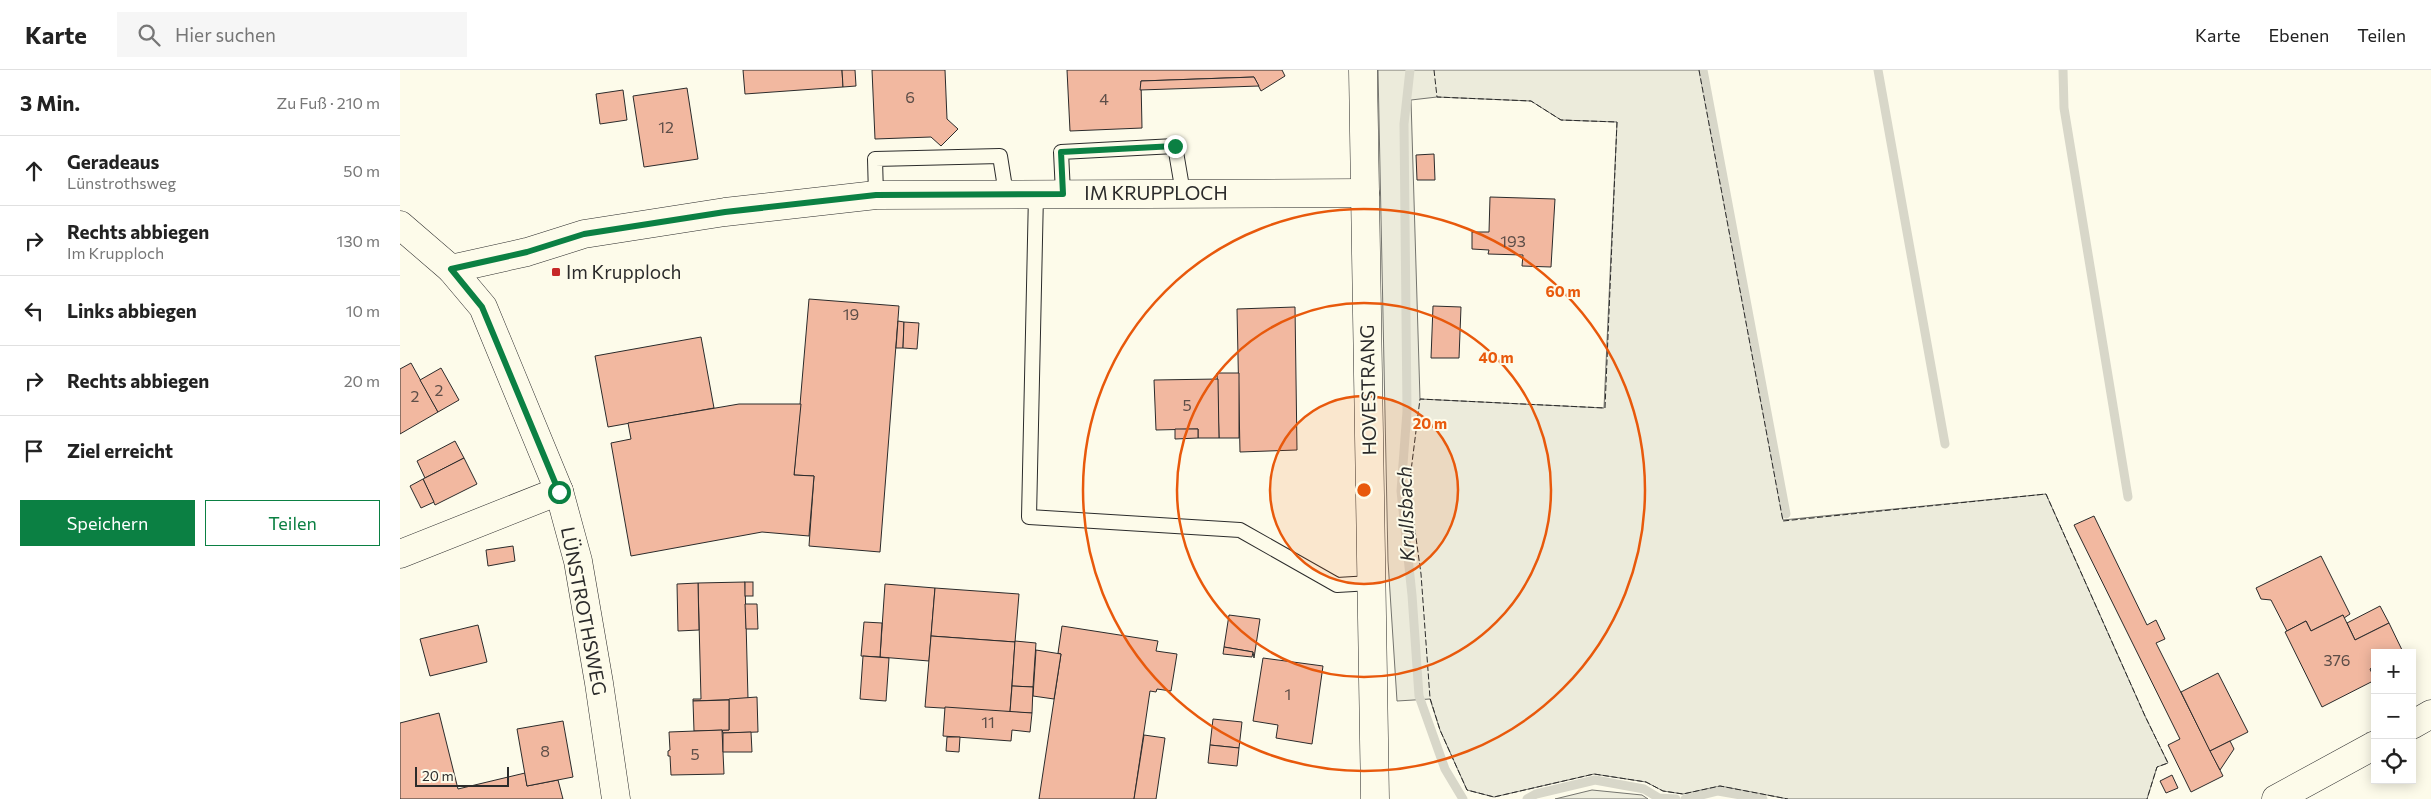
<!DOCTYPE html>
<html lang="de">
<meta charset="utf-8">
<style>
:root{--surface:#fff;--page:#f6f6f6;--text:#222;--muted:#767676;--line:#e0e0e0;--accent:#0b8043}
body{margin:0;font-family:Commissioner,sans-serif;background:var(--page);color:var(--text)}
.controls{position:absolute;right:15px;bottom:15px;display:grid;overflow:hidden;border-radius:0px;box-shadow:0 2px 12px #0003}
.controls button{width:45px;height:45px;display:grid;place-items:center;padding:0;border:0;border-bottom:1px solid var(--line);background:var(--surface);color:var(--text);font:25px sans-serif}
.scale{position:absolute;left:15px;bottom:12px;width:94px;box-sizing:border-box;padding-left:5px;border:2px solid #2b2b2b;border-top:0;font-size:14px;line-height:18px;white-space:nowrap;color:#2b2b2b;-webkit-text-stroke:4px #fdfbea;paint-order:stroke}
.stop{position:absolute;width:15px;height:15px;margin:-11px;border:4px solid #0b8043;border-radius:50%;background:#fff}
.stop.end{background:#0b8043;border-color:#fff;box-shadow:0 1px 5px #0008}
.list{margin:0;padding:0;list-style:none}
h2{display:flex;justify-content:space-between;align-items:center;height:65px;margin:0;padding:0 20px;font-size:21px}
h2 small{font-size:16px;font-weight:400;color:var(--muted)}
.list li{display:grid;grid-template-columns:32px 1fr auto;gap:15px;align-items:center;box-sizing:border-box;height:70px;padding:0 20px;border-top:1px solid var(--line)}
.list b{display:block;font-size:19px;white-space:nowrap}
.list p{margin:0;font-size:16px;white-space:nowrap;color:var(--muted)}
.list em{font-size:16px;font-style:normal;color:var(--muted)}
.actions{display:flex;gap:10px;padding:15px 20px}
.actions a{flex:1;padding:11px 0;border:1px solid var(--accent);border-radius:0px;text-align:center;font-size:18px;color:var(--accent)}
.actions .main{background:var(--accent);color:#fff}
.icon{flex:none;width:28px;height:28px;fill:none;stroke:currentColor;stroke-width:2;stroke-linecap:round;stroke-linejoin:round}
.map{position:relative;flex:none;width:2031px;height:729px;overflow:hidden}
header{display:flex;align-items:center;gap:30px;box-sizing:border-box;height:70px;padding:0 25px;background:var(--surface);border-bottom:1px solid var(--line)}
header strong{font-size:24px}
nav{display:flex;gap:28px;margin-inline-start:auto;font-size:18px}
.search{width:350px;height:45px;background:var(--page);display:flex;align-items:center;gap:12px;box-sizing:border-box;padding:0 18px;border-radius:0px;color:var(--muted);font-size:19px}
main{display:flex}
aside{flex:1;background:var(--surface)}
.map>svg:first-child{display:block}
.green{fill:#ecebdb;stroke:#74746e;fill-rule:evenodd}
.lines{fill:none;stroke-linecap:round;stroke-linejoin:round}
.stream{stroke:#d8d7c9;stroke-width:9}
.building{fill:#f2b8a0;stroke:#2b2b2b}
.service-casing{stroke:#2b2b2b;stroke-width:16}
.minor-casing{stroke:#2b2b2b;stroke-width:29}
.secondary-casing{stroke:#2b2b2b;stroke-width:29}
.service{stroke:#fdfbea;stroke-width:14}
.minor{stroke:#fdfbea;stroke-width:28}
.secondary{stroke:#fdfbea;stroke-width:28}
.fence{stroke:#2b2b2b;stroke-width:1;stroke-dasharray:6 2.5;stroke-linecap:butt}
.route{stroke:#0b8043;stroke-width:6}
.ring{fill:none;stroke:#e8590c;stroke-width:2.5}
.poi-dot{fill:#c62828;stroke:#fdfbea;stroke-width:2}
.labels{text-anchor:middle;stroke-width:4;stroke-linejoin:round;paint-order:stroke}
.number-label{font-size:16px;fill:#5d4e48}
.street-label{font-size:19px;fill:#2b2b2b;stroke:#fdfbea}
.poi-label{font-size:19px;fill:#2b2b2b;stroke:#fdfbea;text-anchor:start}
.water-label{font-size:20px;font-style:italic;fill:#2b2b2b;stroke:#fdfbea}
.centre{fill:#e8590c;stroke:#fdfbea;stroke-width:2.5}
.ring-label{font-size:15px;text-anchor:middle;font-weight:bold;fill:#e8590c;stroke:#fdfbea;stroke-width:4;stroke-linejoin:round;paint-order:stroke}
</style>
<header>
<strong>Karte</strong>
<div class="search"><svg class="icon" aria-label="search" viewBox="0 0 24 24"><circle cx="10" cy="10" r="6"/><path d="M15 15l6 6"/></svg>Hier suchen</div>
<nav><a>Karte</a><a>Ebenen</a><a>Teilen</a></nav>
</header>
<main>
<aside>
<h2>3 Min.<small>Zu Fuß · 210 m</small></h2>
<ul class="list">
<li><svg class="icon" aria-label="ahead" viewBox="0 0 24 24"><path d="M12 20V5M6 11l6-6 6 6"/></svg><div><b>Geradeaus</b><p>Lünstrothsweg</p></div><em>50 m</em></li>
<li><svg class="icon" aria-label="right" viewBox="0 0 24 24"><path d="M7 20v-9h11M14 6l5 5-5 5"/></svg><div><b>Rechts abbiegen</b><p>Im Krupploch</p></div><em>130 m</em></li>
<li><svg class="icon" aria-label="left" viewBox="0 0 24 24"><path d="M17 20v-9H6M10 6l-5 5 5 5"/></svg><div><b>Links abbiegen</b></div><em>10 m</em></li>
<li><svg class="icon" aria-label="right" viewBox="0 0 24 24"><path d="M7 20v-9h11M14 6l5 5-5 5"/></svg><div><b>Rechts abbiegen</b></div><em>20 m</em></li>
<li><svg class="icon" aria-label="arrive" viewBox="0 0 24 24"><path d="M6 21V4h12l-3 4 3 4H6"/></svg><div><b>Ziel erreicht</b></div></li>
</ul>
<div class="actions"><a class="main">Speichern</a><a>Teilen</a></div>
</aside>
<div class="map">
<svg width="2031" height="729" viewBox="0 0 2031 729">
<rect width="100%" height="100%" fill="#fdfbea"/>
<g class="green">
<path d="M978,0h321l84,450 263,-26 99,222 23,47 -11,4 -10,32h-359l-68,-13 -37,8 -20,-3 -17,-9 -52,-8 -100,23 -27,-7 -27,-60 -10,-31 -33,2 -9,-140zM1037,27l94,4 30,19 56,2 -13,286 -184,-9 -9,-299z"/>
<path d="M1192,720l50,5 6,4h-93z"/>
</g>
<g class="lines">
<g class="stream">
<path d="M1010,0l-6,54 3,287 -6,80 11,104 7,101 26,73 18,30"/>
<path d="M1303,0l83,444"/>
<path d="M1478,0l67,374"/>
<path d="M1663,0l1,38 64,389"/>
<path d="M1127,729l9,-5 59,-14 49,9 15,9 17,1"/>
<path d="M1285,729l33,-8 45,8"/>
</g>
</g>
<g class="building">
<path d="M343,0h99l1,17 -98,7z"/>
<path d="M442,0h13l1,16 -13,1z"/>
<path d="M472,0h73l2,49 11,10 -17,17 -10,-9 -56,2z"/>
<path d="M667,0h215l3,6 -24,15 -7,-14 -113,4 1,47 -72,3z"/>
<path d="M854,7l5,9 -119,4 1,-9z"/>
<path d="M287,18l11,71 -54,8 -11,-71z"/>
<path d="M223,20l4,30 -27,4 -4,-30z"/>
<path d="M1034,84l1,26h-18l-1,-25z"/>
<path d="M1090,127l65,2 -4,68 -29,-1 1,-11 -35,-1 1,-4 -17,-1v-17h17z"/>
<path d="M409,229l90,7 -19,246 -71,-6 5,-70 -20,-1z"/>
<path d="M1033,236l28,1 -2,51h-28z"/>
<path d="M895,237l2,143 -57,2 -3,-143z"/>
<path d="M498,251l6,1 -1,26h-7z"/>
<path d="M504,252l15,1 -2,26 -14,-1z"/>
<path d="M301,267l13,71 -106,19 -13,-71z"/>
<path d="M11,293l27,49 -38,22v-65z"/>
<path d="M41,298l18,32 -21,12 -18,-32z"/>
<path d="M817,303h22v65h-20z"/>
<path d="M818,309l1,59h-21v-9l-42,1 -2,-50z"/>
<path d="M339,334h62l-7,71 20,1 -5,60 -47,-4 -131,24 -20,-113 20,-4 -3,-16z"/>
<path d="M775,359h23v9l-23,1z"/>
<path d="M55,371l9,17 -39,20 -8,-17z"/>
<path d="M64,388l13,26 -42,21 -12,-26z"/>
<path d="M23,409l11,23 -13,6 -11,-22z"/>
<path d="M1694,446l53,109 9,-5 9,19 -9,4 67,133 -32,16 -23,-47 12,-6 -106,-214z"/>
<path d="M113,476l2,15 -27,5 -2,-16z"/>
<path d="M1921,486l29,58 -6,4 -1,-3 -32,16 -5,-10 -19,10 -16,-31 -10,-1 -5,-11z"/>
<path d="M345,512l3,117 -55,2v-2h8l-3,-116z"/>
<rect x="345" y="512" width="8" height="14"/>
<path d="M298,513l1,47 -21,1 -1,-47z"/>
<path d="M485,514l50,4 -6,73 -49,-4z"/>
<path d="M535,518l84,6 -4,48 -84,-6z"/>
<path d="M345,534h12l1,25h-12z"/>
<path d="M1980,536l9,17 -34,17 -8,-17z"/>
<path d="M829,545l31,4 -6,39 -1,-6 -29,-5z"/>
<path d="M1943,545l12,25 34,-17 14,29 -28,1v13l-5,3 5,11 -53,27 -37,-75 21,-11 5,10z"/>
<path d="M464,552l18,1 -2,34 -19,-1z"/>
<path d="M78,555l9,37 -57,14 -10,-37z"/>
<path d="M662,556l96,15 -2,10 21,3 -6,37 -14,-2 -1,3 -6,-1 -16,108h-95l22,-145 -3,-1z"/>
<path d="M531,566l84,6 -5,70 -85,-5z"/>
<path d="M615,571l21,2 -3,44 -21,-1z"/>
<path d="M824,577l29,5 -1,5 -29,-3z"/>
<path d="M636,580l25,4 -7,45 -21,-3z"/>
<path d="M463,586l26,2 -3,43 -26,-2z"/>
<path d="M863,588l60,8 -11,78 -36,-6 2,-13 -25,-4z"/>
<path d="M1818,603l30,59 -38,19 -29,-59z"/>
<path d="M612,616l21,1 -1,26 -22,-1z"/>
<path d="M357,627l1,35 -35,1 -1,-3h7v-31z"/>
<path d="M329,630v30l-35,1 -1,-30z"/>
<path d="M545,637l87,6 -2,19 -18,-2 -1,11 -68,-5z"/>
<path d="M39,643l19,76 67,-16 2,13 31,-6 5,19h-163v-76z"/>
<path d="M813,649l29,3 -3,26 -29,-3z"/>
<path d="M163,651l10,56 -46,9 -10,-57z"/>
<path d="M322,660l2,44 -53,1 -1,-19h-2v-5l2,-1 -1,-18z"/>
<path d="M351,662l1,20h-29v-19z"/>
<path d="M744,665l21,3 -9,61h-22z"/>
<path d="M547,667h13l-1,15 -13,-1z"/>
<path d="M1830,671l4,8 -14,21 -10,-19z"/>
<path d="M810,675l29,3 -2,18 -29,-3z"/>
<path d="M1772,705l6,13 -12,5 -6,-12z"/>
</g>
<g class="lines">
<g class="service-casing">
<g id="service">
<path d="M663,123l-2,-41 114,-6 8,47"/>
<path d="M636,124l-7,323 211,13 97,55 34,-2"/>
<path d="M476,125l-1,-36 125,-3 6,38"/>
</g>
</g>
<g class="minor-casing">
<g id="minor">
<path d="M963,0l12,729"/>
<path d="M0,155l51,44 32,38 76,184 19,70 21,122 17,116"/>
<path d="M51,199l76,-17 57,-18 141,-22 151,-17 489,-2"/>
<path d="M0,484l159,-63"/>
</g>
</g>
<g class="secondary-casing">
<g id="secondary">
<path d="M2012,655l19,-11"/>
<path d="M1876,729l99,-54"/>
</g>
</g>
<use href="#service" class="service"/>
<use href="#minor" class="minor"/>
<use href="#secondary" class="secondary"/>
<g class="fence">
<path d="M1034,0l3,27 94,4 30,19 56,2 -12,286 -185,-9 -11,88 12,87 9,124 10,32 27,60 27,7 100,-23 52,8 17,9 20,3 37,-8 68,13"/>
<path d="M1299,0l84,451 263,-27 99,222 23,47 -11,4 -10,32"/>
</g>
</g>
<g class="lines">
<path class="route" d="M159,422l-77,-185 -31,-38 76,-17 57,-18 141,-22 151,-17 187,-1 -2,-42 114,-6"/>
</g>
<circle cx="964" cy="420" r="94" fill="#e8590c" fill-opacity=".12"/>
<g class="ring">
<circle cx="964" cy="420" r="94"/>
<circle cx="964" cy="420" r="187"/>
<circle cx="964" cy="420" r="281"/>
</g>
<rect class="poi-dot" x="151" y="197" width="10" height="10" rx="2.5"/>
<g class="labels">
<g class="number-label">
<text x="510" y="33">6</text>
<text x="704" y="35">4</text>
<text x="266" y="63">12</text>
<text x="1113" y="177">193</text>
<text x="451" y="250">19</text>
<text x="39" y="326">2</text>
<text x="15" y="332">2</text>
<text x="787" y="341">5</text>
<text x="1937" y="596">376</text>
<text x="888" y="630">1</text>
<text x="588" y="658">11</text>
<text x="145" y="687">8</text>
<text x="295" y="690">5</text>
</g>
<g class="street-label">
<text x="756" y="130">IM KRUPPLOCH</text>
<text transform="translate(968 320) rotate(-91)" y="7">HOVESTRANG</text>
<text transform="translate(184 541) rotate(79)" y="7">LÜNSTROTHSWEG</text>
</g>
<g class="poi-label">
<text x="166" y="209">Im Krupploch</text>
</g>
<g class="water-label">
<text transform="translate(1006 444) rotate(-92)" y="7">Krullsbach</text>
</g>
</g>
<circle cx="964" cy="420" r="8" class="centre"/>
<g class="ring-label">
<text x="1163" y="227">60 m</text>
<text x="1096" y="293">40 m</text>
<text x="1030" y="359">20 m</text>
</g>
</svg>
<div class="controls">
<button>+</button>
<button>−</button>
<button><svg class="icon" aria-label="locate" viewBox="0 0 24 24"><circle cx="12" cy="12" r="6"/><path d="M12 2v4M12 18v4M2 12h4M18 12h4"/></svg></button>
</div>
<div class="scale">20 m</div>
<div class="stop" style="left:159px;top:422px"></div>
<div class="stop end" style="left:775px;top:76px"></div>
</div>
</main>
